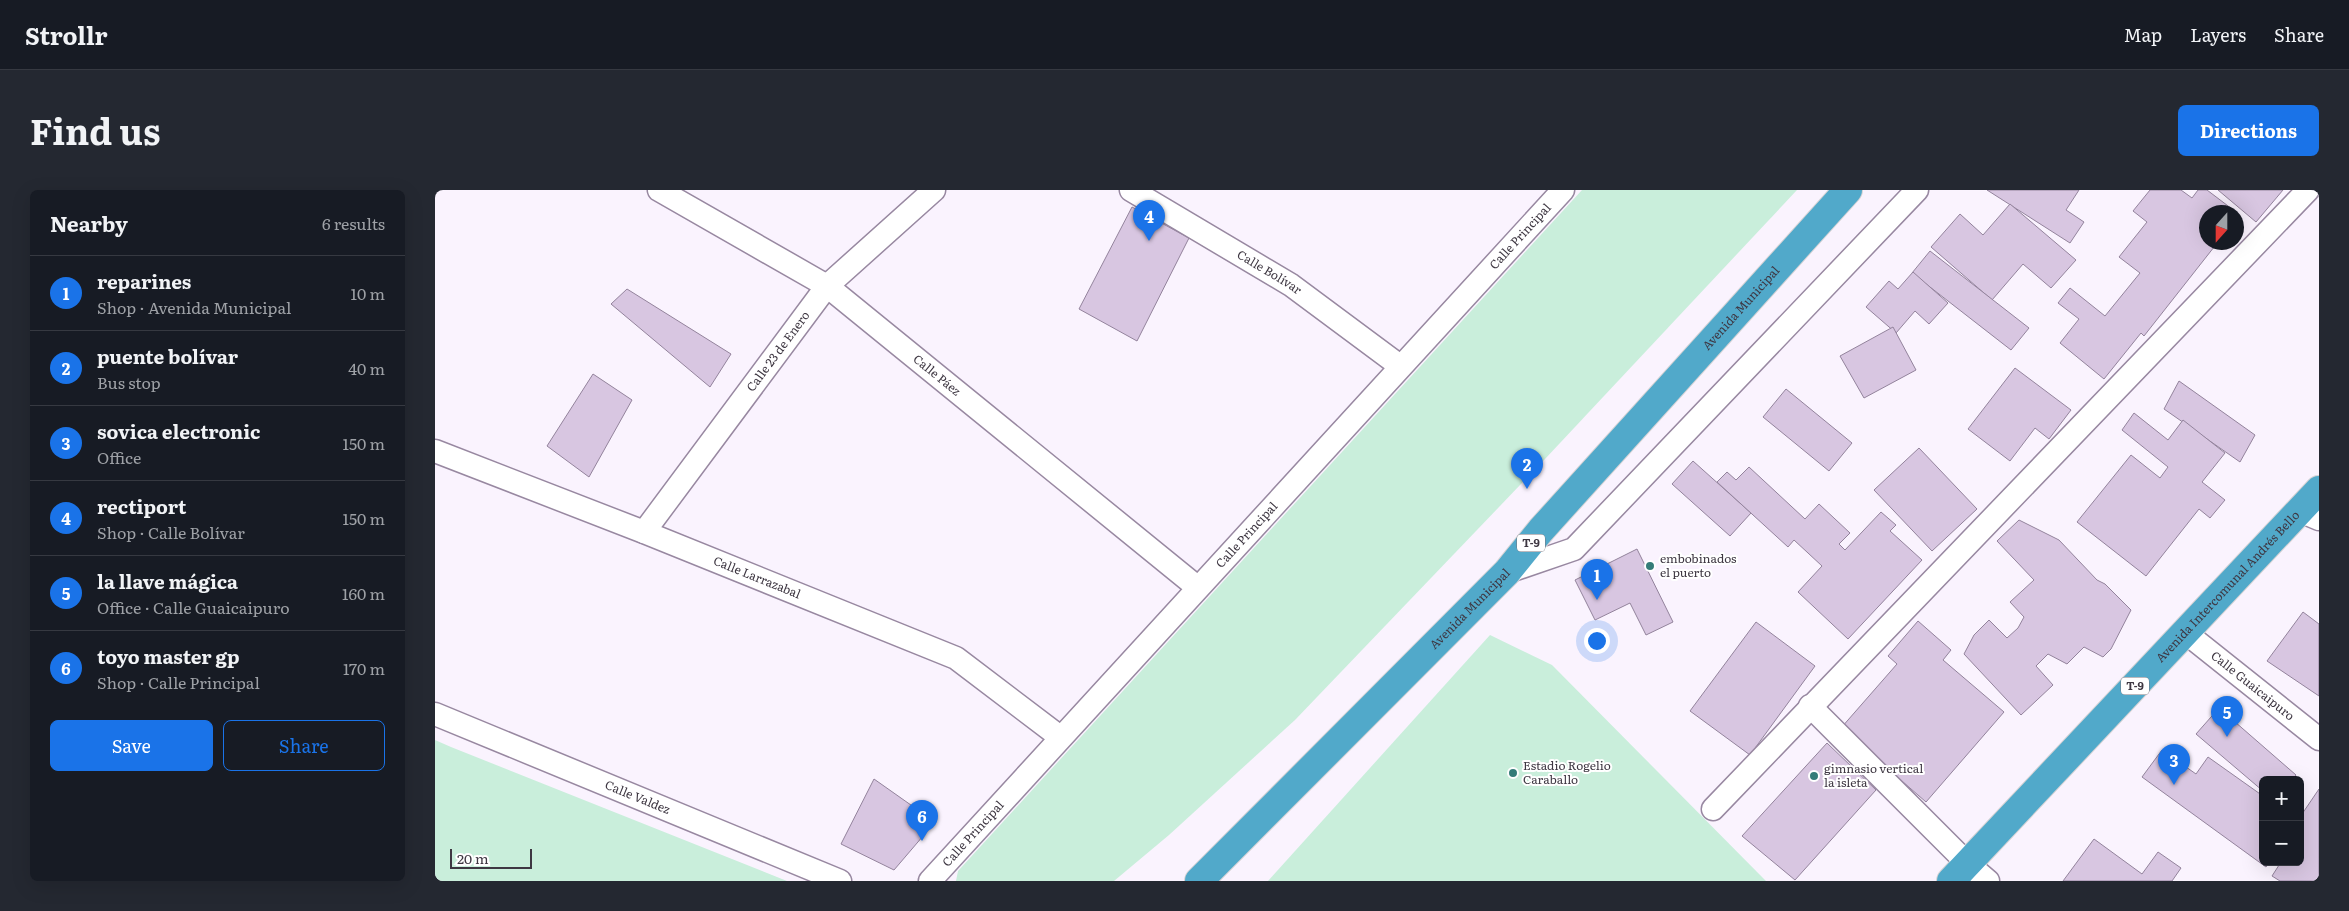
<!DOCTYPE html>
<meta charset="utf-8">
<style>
:root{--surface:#171b24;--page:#242831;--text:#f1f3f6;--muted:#9ea1a6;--line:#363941;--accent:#1a73e8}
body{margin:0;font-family:Literata,serif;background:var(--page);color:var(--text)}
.controls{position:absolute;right:15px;bottom:15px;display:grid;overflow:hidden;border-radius:8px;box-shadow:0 5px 20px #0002}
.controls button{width:45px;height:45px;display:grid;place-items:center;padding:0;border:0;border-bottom:1px solid var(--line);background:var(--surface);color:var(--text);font:25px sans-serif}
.compass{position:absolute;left:1764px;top:15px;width:45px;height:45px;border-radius:50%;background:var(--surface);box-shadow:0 5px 20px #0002;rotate:201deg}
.scale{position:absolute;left:15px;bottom:12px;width:82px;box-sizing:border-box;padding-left:5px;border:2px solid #3e3742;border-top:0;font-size:14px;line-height:18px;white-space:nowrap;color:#3e3742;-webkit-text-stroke:4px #fff;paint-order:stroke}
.you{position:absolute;left:1161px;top:450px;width:18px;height:18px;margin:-12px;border:4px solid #fff;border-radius:50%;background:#1a73e8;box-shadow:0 0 0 8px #1a73e833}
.badge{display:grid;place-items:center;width:32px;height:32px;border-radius:50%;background:var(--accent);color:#fff;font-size:16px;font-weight:700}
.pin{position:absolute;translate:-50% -41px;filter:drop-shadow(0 1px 2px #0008)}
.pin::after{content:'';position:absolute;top:26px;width:18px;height:15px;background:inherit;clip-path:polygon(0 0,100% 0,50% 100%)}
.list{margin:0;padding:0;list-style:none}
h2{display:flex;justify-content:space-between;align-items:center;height:65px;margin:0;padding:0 20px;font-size:21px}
h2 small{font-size:16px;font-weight:400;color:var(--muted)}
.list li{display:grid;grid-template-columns:32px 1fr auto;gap:15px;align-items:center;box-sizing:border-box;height:75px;padding:0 20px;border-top:1px solid var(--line)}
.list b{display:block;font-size:19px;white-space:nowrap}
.list p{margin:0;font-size:16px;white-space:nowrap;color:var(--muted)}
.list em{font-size:16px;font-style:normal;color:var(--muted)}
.actions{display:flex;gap:10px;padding:15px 20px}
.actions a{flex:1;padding:11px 0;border:1px solid var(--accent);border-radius:8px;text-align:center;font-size:18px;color:var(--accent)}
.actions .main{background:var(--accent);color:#fff}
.map{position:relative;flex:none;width:1884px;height:691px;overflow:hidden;border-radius:8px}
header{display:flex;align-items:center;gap:30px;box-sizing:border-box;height:70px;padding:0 25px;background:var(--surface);border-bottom:1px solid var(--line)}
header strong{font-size:24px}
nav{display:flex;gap:28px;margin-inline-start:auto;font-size:18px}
.intro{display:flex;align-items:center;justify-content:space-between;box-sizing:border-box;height:120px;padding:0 30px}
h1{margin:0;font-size:35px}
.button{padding:12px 22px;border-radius:8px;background:var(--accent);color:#fff;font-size:18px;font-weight:700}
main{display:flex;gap:30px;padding:0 30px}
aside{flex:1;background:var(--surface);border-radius:8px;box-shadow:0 5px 20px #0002}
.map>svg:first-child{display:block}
.green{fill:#c9eedb}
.building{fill:#d8c6e1;stroke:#93839c}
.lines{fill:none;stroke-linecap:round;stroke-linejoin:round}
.street-casing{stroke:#9888a1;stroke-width:25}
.highway-casing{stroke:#d5d3d5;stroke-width:30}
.street{stroke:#fff;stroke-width:22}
.highway{stroke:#51a9ca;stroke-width:28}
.poi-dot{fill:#347c78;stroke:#fff;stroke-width:2}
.labels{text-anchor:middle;stroke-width:4;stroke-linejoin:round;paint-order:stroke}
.shield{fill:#fff;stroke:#78737b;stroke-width:1}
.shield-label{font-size:11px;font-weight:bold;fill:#3e3742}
.street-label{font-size:12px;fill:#3e3742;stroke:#fff}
.poi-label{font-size:12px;fill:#3e3742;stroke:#fff;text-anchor:start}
</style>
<header>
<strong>Strollr</strong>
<nav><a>Map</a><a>Layers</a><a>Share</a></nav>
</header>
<div class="intro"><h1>Find us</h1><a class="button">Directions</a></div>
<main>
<aside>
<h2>Nearby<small>6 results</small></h2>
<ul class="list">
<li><span class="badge">1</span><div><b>reparines</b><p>Shop · Avenida Municipal</p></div><em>10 m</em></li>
<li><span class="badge">2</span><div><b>puente bolívar</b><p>Bus stop</p></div><em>40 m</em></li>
<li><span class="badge">3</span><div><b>sovica electronic</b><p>Office</p></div><em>150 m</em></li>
<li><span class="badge">4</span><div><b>rectiport</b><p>Shop · Calle Bolívar</p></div><em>150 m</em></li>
<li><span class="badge">5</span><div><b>la llave mágica</b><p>Office · Calle Guaicaipuro</p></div><em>160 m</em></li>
<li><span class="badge">6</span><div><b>toyo master gp</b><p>Shop · Calle Principal</p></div><em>170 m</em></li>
</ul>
<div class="actions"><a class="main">Save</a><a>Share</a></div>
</aside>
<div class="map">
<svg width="1884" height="691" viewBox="0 0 1884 691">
<rect width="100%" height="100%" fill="#faf3fe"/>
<g class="green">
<path d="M1147,0h215l-252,269 -250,261 -126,115 -55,46h-158l2,-10z"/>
<path d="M1055,445l62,30 214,216h-498z"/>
<path d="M0,550l16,7 336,134h-352z"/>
</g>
<g class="building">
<path d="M1552,0h92l-13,20 18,12 -14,21z"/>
<path d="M1715,0h31l11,8 6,-8h9l29,22h-29v30h11l-74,94 -3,-3 -37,46 -44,-36 19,-24 -21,-16 12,-15 35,28 35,-43 -21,-16 28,-35 -14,-11z"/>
<path d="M1783,0h65l-27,32z"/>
<path d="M1575,14l66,56 -25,28 -28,-24 -31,36 -61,-53 29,-33 23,21z"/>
<path d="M697,17l57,31 -52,103 -58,-32z"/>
<path d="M1495,61l99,77 -18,22 -99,-77z"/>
<path d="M1478,82l35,31 -19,21 -14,-13 -19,22 -30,-26 23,-26 9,8z"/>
<path d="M192,99l104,65 -21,33 -99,-83z"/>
<path d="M1458,137l23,43 -52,28 -24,-42z"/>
<path d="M1580,178l56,42 -22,29 -14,-11 -25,33 -42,-32z"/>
<path d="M158,184l39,26 -43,77 -42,-31z"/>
<path d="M1744,191l76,54 -15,27 -76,-53z"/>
<path d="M1351,199l66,54 -23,28 -66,-54z"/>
<path d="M1699,223l34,27 15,-20 42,33 -23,29 23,18 -15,18 -11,-9 -53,67 -69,-54 54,-67 29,23 8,-11 -46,-37z"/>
<path d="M1484,258l58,61 -45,42 -58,-61z"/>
<path d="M1258,271l58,52 -21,23 -58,-52z"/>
<path d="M1314,277l56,52 14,-15 31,29 -11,11 6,6 36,-38 15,13 -6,6 32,29 -74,79 -50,-47 24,-26 -28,-26 -6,7 -71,-65 10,-10 9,8z"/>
<path d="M1584,330l40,20 38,40 8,4 26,26 -20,39 -8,8 -19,-10 -17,17 -19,-10 -12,12 17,19 -32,30 -57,-61 10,-19 15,-15 18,18 11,-10 6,-11 -14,-15 24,-22 -37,-39z"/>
<path d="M1202,359l36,73 -27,13 -16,-32 -35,17 -20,-40z"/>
<path d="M1868,422l16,12v72l-52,-35z"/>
<path d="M1483,431l33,29 -8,10 61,52 -78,90 -85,-74 56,-64 -9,-8z"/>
<path d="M1321,432l59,44 -65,89 -60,-44z"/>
<path d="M1784,518l77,67 -4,5h-29v11l-67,-57z"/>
<path d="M1392,553l49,47 -81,90 -53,-44z"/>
<path d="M1727,560l34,24 12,-17 55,39v66h7l-4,5 -124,-90z"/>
<path d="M439,589l61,43 -41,48 -53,-26z"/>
<path d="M1884,599v92h-39l-8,-5 9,-14h19v-29l2,-3 -2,-2v-11z"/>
<path d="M1659,649l48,35 16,-22 23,16 -9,13h-109z"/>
</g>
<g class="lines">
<g class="street-casing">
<g id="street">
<path id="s1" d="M224,0l168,96 370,301"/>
<path id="s2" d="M696,0l160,95 109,81"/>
<path id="s3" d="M0,261l209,81 312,126 104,79"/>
<path d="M1865,321l19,8"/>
<path id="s4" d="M209,342l183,-246 107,-96"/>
<path d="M1072,382l67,-23 343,-359"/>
<path id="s5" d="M1751,443l133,106"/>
<path d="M1375,516l157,157 21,18"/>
<path id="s6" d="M0,524l405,167"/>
<path d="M1278,619l595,-619"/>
<path id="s7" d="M495,691l633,-691"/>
</g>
</g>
<g class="highway-casing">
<g id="highway">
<path id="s8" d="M764,691l308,-309 34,-42 307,-340"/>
<path id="s9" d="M1516,691l368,-391"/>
</g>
</g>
<use href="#street" class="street"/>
<use href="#highway" class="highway"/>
</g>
<g class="poi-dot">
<circle cx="1215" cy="376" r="5"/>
<circle cx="1078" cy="583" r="5"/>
<circle cx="1379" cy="586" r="5"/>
</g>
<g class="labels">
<g class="shield">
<rect x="1082" y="344.5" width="28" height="17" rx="4"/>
<rect x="1686" y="487.5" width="28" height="17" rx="4"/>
</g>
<g class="shield-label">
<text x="1096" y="357">T-9</text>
<text x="1700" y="500">T-9</text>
</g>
<g class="street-label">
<text dy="4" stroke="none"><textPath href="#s7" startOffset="874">Calle Principal</textPath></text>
<text dy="4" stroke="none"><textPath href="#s2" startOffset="161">Calle Bolívar</textPath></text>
<text dy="4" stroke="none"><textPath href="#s8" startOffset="789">Avenida Municipal</textPath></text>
<text dy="4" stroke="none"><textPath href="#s4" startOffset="225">Calle 23 de Enero</textPath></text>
<text dy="4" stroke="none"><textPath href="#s1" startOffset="335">Calle Páez</textPath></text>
<text dy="4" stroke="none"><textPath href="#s7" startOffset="469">Calle Principal</textPath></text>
<text dy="4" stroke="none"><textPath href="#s3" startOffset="346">Calle Larrazabal</textPath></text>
<text dy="4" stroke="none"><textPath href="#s9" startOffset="404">Avenida Intercomunal Andrés Bello</textPath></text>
<text dy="4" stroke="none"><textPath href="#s8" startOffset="384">Avenida Municipal</textPath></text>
<text dy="4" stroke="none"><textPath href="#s5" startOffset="85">Calle Guaicaipuro</textPath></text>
<text dy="4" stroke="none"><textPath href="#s6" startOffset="219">Calle Valdez</textPath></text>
<text dy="4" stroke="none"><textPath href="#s7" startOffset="64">Calle Principal</textPath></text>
</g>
<g class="poi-label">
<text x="1225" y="373">embobinados<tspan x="1225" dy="14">el puerto</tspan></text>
<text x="1088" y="580">Estadio Rogelio<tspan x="1088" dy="14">Caraballo</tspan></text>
<text x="1389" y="583">gimnasio vertical<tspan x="1389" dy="14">la isleta</tspan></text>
</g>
</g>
</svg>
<div class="controls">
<button>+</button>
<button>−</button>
</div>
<svg class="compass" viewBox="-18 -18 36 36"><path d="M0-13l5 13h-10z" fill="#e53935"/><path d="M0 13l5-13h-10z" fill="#9ea1a6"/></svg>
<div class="scale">20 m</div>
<div class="you"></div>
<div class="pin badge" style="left:1162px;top:410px">1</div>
<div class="pin badge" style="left:1092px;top:299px">2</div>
<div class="pin badge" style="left:1739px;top:595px">3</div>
<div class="pin badge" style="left:714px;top:51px">4</div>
<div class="pin badge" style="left:1792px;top:547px">5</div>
<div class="pin badge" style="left:487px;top:651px">6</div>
</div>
</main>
